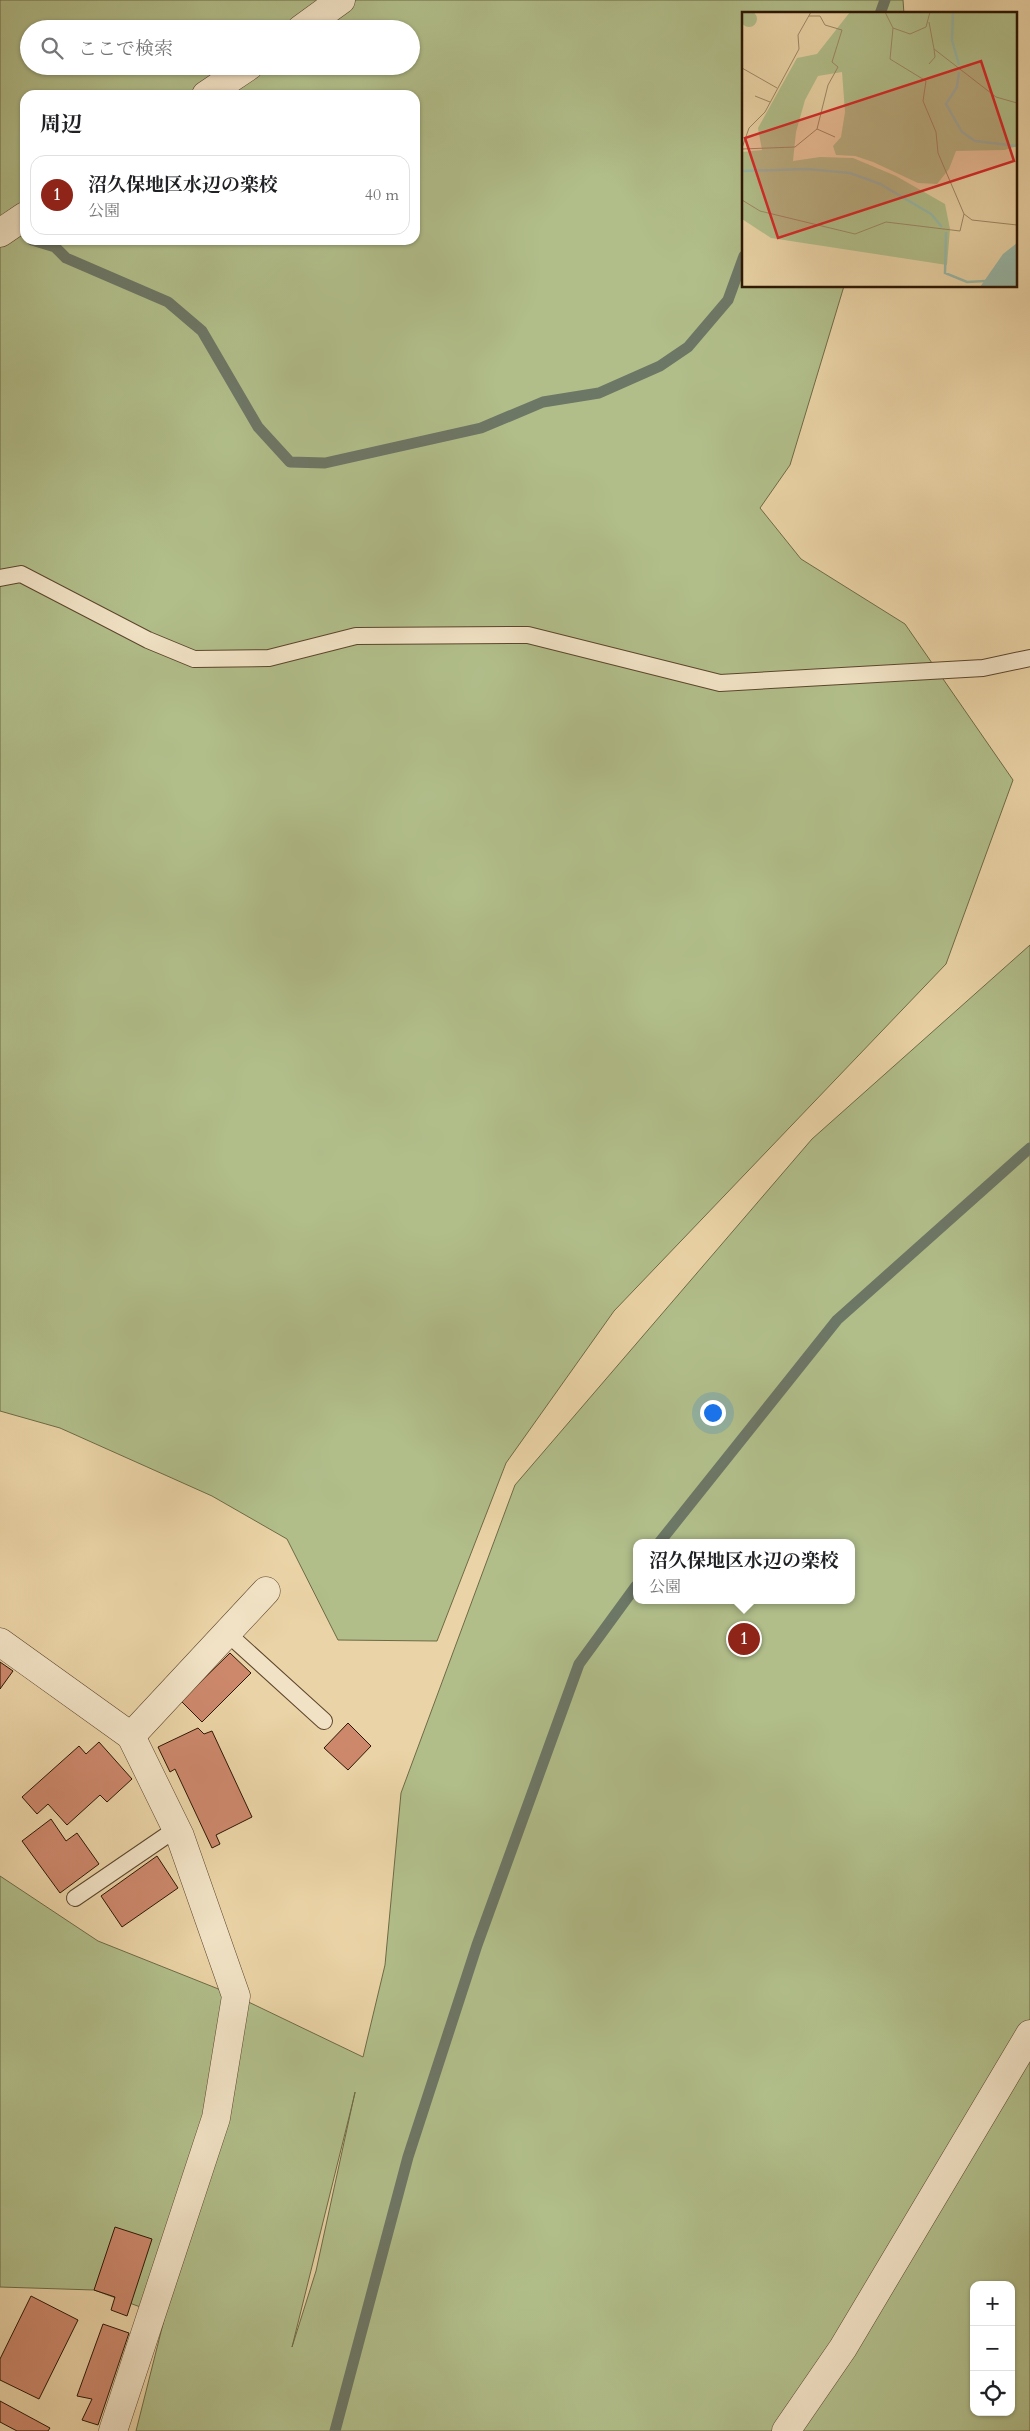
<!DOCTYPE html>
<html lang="ja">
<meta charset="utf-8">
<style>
:root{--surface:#fff;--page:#f2f2f2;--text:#202124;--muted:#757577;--line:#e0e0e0;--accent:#8f2418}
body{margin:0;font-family:Cardo,"Noto Serif JP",serif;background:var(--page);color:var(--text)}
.controls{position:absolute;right:15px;bottom:15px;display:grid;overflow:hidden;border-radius:10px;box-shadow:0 1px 4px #0004}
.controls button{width:45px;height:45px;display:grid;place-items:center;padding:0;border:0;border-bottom:1px solid var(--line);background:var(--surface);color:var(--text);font:25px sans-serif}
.you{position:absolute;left:712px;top:1412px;width:18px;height:18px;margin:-12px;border:4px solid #fff;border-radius:50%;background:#1a73e8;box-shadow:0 0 0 8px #1a73e833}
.badge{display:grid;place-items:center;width:32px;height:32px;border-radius:50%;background:var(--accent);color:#fff;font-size:16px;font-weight:700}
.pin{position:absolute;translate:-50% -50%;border:2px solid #fff;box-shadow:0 1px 5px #0006}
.popup{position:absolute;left:633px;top:1539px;width:222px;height:65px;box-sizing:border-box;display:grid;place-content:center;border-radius:10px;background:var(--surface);filter:drop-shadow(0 1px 4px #0005);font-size:16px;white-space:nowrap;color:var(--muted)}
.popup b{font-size:19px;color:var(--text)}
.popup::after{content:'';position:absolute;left:50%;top:100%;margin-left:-10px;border:10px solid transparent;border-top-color:var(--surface)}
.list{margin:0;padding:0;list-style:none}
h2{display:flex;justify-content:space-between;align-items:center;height:65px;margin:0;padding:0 20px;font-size:21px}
h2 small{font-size:16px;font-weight:400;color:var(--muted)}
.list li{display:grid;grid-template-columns:32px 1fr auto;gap:15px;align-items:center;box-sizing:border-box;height:80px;margin:0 10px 10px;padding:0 10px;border:1px solid var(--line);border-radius:15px}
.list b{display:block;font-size:19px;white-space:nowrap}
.list p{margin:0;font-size:16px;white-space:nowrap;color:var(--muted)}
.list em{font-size:16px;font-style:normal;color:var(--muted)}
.icon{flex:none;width:28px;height:28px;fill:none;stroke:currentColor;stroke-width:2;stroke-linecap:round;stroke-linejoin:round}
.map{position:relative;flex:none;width:1030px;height:2431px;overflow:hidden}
.search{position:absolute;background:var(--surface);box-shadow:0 1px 4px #0004;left:20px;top:20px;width:400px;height:55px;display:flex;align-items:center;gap:12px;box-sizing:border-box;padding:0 18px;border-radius:28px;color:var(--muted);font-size:19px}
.panel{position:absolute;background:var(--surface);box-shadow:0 1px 4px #0004;left:20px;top:90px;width:400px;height:155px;border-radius:15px}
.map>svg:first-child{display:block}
.green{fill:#b1be8a;stroke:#6e6a46;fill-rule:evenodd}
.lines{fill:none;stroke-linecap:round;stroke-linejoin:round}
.stream{stroke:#6d7766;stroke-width:11}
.building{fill:#cd886c;stroke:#2c1603}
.service-casing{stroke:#5c452c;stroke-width:18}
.minor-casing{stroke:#5c452c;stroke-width:29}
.service{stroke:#f1e2c5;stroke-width:16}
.minor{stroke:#f1e2c5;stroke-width:28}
.inset-river{fill:none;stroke:#98b8a8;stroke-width:2.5}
.inset-road{fill:none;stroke:#9e8765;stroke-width:1}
.view{fill:#d62828;fill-opacity:0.15;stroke:#d62828;stroke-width:2.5}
.inset-edge{fill:none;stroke:#2c1603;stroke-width:2.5}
</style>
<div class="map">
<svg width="1030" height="2431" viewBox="0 0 1030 2431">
<rect width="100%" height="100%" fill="#ead3a6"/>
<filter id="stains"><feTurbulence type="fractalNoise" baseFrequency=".004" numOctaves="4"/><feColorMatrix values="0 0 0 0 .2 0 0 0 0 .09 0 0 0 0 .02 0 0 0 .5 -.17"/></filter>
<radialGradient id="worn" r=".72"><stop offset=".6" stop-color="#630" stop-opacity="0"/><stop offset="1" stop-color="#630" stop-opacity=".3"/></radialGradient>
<g class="green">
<path d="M0,0h903l1,14h-160v272h100l-54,179 -30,43 41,51 104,65 108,156 -67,184 -332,347 -108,152 -69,178 -99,-1 -51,-101 -75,-43 -152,-68 -60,-17zM29,29h382v37h-382zM25,95h390v145h-390z"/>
<path d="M1030,945v1486h-894l29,-115 -71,-26 -94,-3v-411l98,65 138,55 127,61 22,-92 16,-172 114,-308 297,-346zM636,1543h216v57h-216zM355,2092l-39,179 -24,76 63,-254zM974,2285h37v127h-37z"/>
</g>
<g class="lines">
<g class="stream">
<path d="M880,14l5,-14"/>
<path d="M32,240l23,7 11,11 102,44 34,29 56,96 32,35 35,1 156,-35 62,-26 56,-9 61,-27 28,-19 40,-47 16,-44"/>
<path d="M659,1543l178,-223 193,-172"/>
<path d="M335,2431l73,-274 69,-212 102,-281 57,-78"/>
</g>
</g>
<g class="building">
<path d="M230,1653l21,20 -49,49 -21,-21z"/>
<path d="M0,1662l13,9 -13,18z"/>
<path d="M348,1723l23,23 -23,24 -24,-22z"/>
<path d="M198,1728l6,6 8,-3 40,86 -36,18 4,9 -8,4 -37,-79 -5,3 -12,-25z"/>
<path d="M99,1742l33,37 -25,23 -7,-7 -33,30 -19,-21 -11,10 -15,-17 57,-51 7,8z"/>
<path d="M51,1819l15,22 11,-8 22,31 -39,29 -38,-52z"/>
<path d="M157,1856l21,32 -56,39 -21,-31z"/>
<path d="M115,2227l37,12 -25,77 -16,-6 4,-13 -21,-7z"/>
<path d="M31,2296l47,24 -39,79 -39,-19v-21z"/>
<path d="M103,2324l26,9 -31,92 -16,-5 10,-21 -15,-3z"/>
<path d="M0,2401l50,27 -2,3h-31l-17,-9z"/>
</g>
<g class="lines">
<g class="service-casing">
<g id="service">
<path d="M0,578l21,-4 127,66 46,19 75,-1 87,-22 172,-1 192,48 263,-15 47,-10"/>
<path d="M227,1633l97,88"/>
<path d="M75,1898l101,-69"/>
</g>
</g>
<g class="minor-casing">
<g id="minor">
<path d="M301,29l40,-29"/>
<path d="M206,95l43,-29"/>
<path d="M0,233l25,-17"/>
<path d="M0,1642l131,94 49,100 56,160 -20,122 -103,313"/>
<path d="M131,1736l135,-145"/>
<path d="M786,2431l57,-83 187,-314"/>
</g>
</g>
<use href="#service" class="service"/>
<use href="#minor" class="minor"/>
</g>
<g transform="translate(742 12)">
<rect width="275" height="275" fill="#ead3a6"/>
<path d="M-1 7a8 8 0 1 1 16 0a8 8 0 1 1-16 0ZM108,0h167v134l-12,4 -49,1 -7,18 -12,15 -19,-1 -45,-21 -18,-6 -19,-1 -3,-9 8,-9 4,-25 -3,-40 -24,4 -13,24 -9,32 -3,29 27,-4 33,1 43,18 49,28 5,25 -3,36 -176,-27 -29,-19v-67l20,-2 -4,-22 39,-70 20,-4z" fill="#b1be8a"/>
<path d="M275,231v44h-37l23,-33z" fill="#98b8a8"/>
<path class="inset-river" d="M211,0l-1,28 7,25M217,60l-2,15 -11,17 16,28 13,9 42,5M0,159l65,-2 43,4 30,11 51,30 11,13M204,220l-1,41 22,9 19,-1"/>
<path class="inset-road" d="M143,0l8,16 17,6 16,-7 4,-15M187,10l5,27 62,48 21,6M151,16l-3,31 36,22 -3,20 13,31 2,21 26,61 8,6 45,5M187,52l6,-7 -1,-8M0,56l35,20M13,84l15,6M75,117l18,8M0,136l7,-20 16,-16 34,-63 -1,-14 13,-23M0,137l53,-2 22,-18 11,-44 10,-18 -6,-5 10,-32 -17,-5 -5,-9h-11M0,188l18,11 95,23 31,-12 74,9 4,-17"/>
<path class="view" d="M239,49l33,100 -236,77 -33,-100z"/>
<rect width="275" height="275" class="inset-edge"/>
</g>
<rect width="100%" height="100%" filter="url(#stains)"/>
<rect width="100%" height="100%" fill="url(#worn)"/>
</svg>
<div class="controls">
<button>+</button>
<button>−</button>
<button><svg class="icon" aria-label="locate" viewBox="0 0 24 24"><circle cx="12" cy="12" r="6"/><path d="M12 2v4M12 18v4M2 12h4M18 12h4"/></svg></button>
</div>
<div class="you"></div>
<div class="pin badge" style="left:744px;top:1639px">1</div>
<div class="popup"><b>沼久保地区水辺の楽校</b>公園</div>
<div class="search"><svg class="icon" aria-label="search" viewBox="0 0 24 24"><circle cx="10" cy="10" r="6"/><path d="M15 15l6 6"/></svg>ここで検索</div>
<section class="panel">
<h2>周辺<small></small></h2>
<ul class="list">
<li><span class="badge">1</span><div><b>沼久保地区水辺の楽校</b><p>公園</p></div><em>40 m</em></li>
</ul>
</section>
</div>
